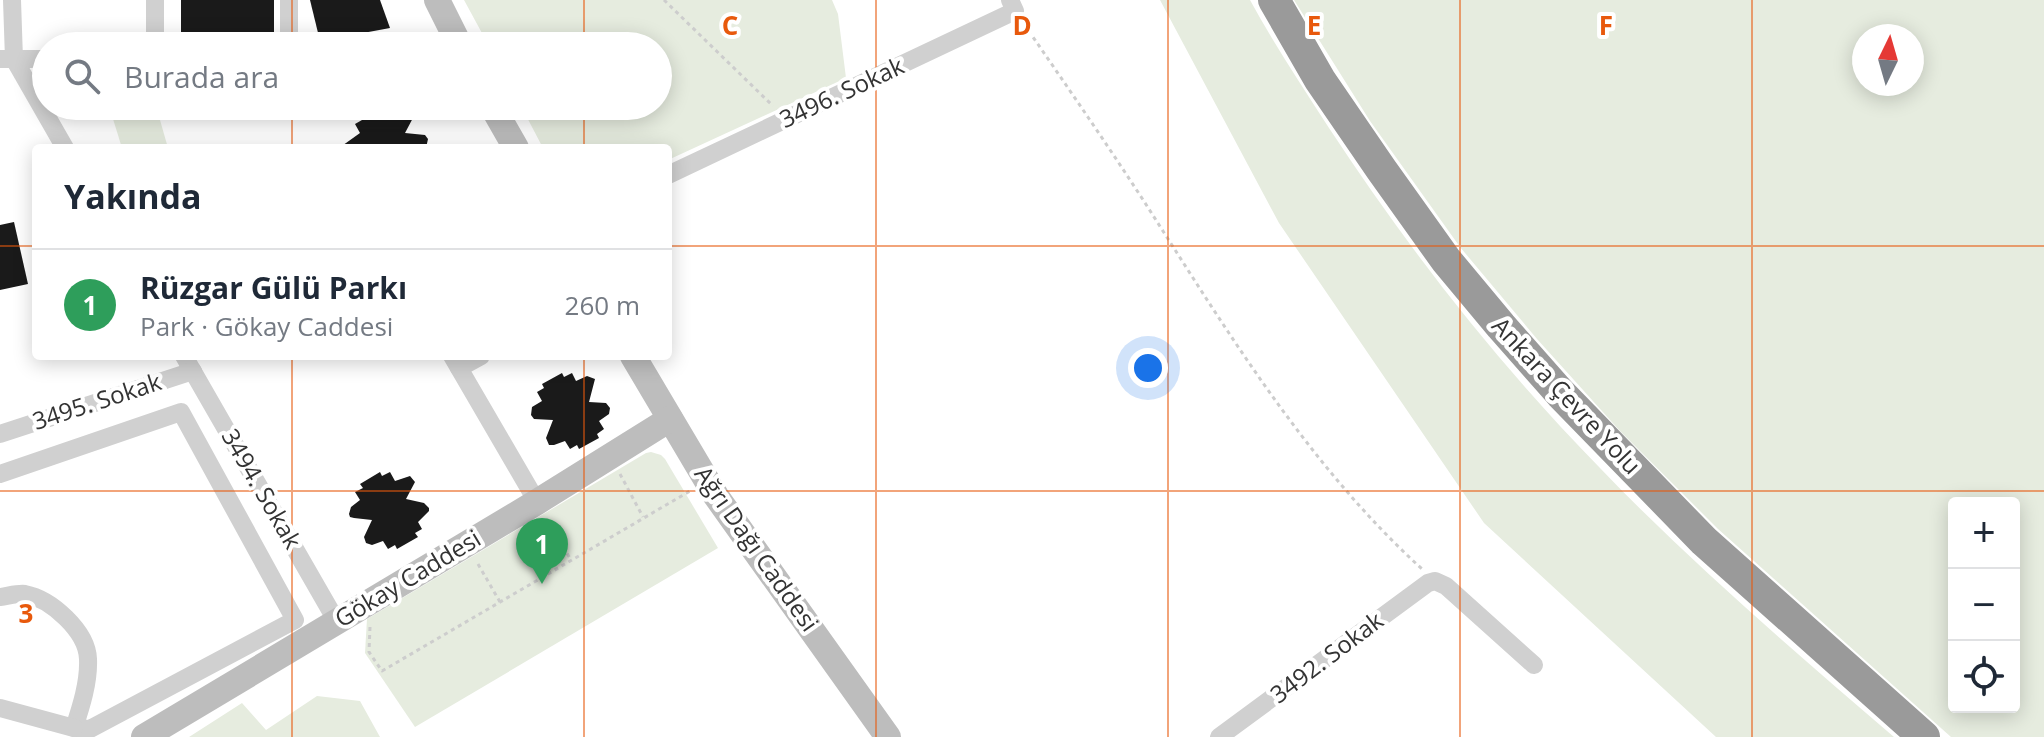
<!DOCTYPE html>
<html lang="tr">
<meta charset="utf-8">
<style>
:root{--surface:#fff;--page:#f2f2f3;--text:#1f2937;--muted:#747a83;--line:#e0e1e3;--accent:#d93025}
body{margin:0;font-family:"Open Sans",sans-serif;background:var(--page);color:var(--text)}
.controls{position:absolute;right:24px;bottom:24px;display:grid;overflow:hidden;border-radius:8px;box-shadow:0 4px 20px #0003}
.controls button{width:72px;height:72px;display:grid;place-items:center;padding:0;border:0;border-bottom:2px solid var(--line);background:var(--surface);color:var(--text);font:40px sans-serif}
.compass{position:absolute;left:1852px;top:24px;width:72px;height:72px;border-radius:50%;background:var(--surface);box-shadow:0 4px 20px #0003;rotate:5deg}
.you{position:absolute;left:1148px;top:368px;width:28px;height:28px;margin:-20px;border:6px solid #fff;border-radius:50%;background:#1a73e8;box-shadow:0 0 0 12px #1a73e833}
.badge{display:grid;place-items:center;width:52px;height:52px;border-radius:50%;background:var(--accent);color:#fff;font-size:26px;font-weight:700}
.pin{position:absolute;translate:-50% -66px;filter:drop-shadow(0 2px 4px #0008)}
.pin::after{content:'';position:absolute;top:42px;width:28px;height:24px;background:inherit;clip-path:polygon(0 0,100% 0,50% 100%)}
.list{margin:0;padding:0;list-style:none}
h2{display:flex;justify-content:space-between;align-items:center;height:104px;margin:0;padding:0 32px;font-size:34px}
h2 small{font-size:26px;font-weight:400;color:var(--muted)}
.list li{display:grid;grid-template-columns:52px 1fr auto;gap:24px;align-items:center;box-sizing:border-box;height:112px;padding:0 32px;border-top:2px solid var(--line)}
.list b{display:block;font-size:30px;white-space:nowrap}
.list p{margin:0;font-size:26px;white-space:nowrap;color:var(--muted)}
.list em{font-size:26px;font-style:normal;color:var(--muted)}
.icon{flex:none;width:44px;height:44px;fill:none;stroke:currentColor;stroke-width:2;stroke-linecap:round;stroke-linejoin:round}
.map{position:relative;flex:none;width:2044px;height:737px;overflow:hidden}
.search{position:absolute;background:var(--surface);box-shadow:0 4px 20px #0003;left:32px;top:32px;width:640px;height:88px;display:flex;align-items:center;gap:20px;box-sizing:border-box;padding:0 28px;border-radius:44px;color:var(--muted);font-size:30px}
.panel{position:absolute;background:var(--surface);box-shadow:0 4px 20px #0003;left:32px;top:144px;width:640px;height:216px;border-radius:8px}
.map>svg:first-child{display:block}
.green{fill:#e6ecdf;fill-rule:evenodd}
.building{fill:#1a1a1a}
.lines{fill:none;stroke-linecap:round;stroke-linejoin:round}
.path{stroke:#cdcdcd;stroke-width:3;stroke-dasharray:4 4;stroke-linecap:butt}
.street{stroke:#d0d0d0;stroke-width:18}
.secondary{stroke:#bdbdbd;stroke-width:26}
.highway{stroke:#9a9a9a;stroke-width:32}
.grid{fill:none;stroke:#e8590c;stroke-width:2;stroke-opacity:0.55}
.labels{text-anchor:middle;stroke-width:8;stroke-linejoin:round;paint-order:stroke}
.street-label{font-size:24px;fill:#333;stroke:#fff}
.grid-label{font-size:26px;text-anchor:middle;font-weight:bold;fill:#e8590c;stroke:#fff;stroke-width:8;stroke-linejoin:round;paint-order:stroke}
</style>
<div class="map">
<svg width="2044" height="737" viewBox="0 0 2044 737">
<rect width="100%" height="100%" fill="#fff"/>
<g class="green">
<path d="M464,0h368l6,14 8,64 -178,82v-12h-125l-22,-42h137v-60h-169z"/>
<path d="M1160,0h90c24,44 52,86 79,128 80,122 169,236 271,340 92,96 193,182 294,269h-178l-232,-214 -205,-300z"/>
<path d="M1294,0h750v737h-93l-233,-208 -98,-98 -83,-92 -77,-92 -90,-126zM1864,36h48v48h-48zM2014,503v204h-60v-204z"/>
<path d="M109,106h47l12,42h-46z"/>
<path d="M651,452l10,3 4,4 53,89 -303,179 -50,-74 2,-34 279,-166z"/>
<path d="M317,696l43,5 20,36h-191l53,-34 24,27z"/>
</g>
<g class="building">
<rect x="181" y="0" width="93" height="33"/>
<path d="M310,0h70l10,28 -70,13z"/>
<path d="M378,106h12l4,7 15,-4 5,7 -9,17 20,2 3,4 -2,9h-87l21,-15 -5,-9 7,-4 -2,-4z"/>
<path d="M14,222l14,62 -28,6v-65z"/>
<path d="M562,373l2,4 8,-4 4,8 11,-5 8,3 -6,23 17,1 4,5 -1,6 -10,7 5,8 -7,5 2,4 -20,11 -2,-4 -7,4 -5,-8 -11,4h-5l-3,-7 7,-18 -19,-1 -3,-4 1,-8 10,-6 -5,-9 7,-4 -2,-4z"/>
<path d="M380,472l2,4 8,-4 5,9 15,-5 5,6 -9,17 18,4 5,5v3l-11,11 4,7 -7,4 3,4 -21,12 -2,-4 -7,4 -5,-8 -11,4 -6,-2 -2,-6 8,-17 -18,-2 -4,-1 -1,-3 2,-7 9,-7 -5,-8 8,-4 -3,-4z"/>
</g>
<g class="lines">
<g class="path">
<path d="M664,0l109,106"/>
<path d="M1024,24c42,61 83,120 123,182 82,128 162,260 275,363"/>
<path d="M620,474l23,43"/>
<path d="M547,519l24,41"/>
<path d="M478,564l22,38"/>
<path d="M370,627l-1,25 13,19 308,-180"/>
</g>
<g class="street">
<path d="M12,0l2,59 51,89"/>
<path d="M155,46v-46"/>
<path d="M289,46v-46"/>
<path d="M0,59h46"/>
<path d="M668,175l347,-164 -5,-11"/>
<path d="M184,356l153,266"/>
<path d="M452,356l85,146"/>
<path d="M459,368l22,-12"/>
<path d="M0,434l193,-63"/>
<path d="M0,474l181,-62 114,208 -205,109 -16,-1c7,-21 15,-46 14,-69 -1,-28 -37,-60 -63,-65 -7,-1 -17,2 -25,3"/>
<path d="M0,708l74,20"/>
<path d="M1219,737l209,-154 7,-2 11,5 88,79"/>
</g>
<g class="secondary">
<path d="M437,0l23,46"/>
<path d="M492,106l24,42"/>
<path d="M633,356l83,140 172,241"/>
<path d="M144,737l393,-235 133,-83"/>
</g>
<path class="highway" d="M1274,0l46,80 61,89 65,91 55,66 60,68 143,147 220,196"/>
</g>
<path class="grid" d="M292,0v46M584,0v46M876,0v737M1168,0v737M1460,0v737M1752,0v737M292,106v42M584,106v42M0,246h36M668,246h1376M292,356v381M584,356v381M0,491h2044"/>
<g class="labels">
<g class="street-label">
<text transform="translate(842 93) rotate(-25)" y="8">3496. Sokak</text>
<text transform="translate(1566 396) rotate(47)" y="8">Ankara Çevre Yolu</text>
<text transform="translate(97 402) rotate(-18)" y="8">3495. Sokak</text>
<text transform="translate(261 489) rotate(60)" y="8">3494. Sokak</text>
<text transform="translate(756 549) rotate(55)" y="8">Ağrı Dağı Caddesi</text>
<text transform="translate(408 579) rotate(-31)" y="8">Gökay Caddesi</text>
<text transform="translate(1327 658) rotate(-37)" y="8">3492. Sokak</text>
</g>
</g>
<g class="grid-label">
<text x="730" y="35">C</text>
<text x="1022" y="35">D</text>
<text x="1314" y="35">E</text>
<text x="1606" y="35">F</text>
<text x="26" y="623">3</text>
</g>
</svg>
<div class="controls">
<button>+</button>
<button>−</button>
<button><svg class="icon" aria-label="locate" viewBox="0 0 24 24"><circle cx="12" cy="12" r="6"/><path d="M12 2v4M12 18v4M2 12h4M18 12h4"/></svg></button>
</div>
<svg class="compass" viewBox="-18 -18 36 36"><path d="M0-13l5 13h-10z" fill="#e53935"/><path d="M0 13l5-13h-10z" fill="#747a83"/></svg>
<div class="you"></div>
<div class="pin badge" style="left:542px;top:584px;background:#2e9e5b">1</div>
<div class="search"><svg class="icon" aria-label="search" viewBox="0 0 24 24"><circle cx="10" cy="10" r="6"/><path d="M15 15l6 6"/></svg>Burada ara</div>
<section class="panel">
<h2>Yakında<small></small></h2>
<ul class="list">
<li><span class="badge" style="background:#2e9e5b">1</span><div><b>Rüzgar Gülü Parkı</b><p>Park · Gökay Caddesi</p></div><em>260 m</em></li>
</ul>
</section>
</div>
